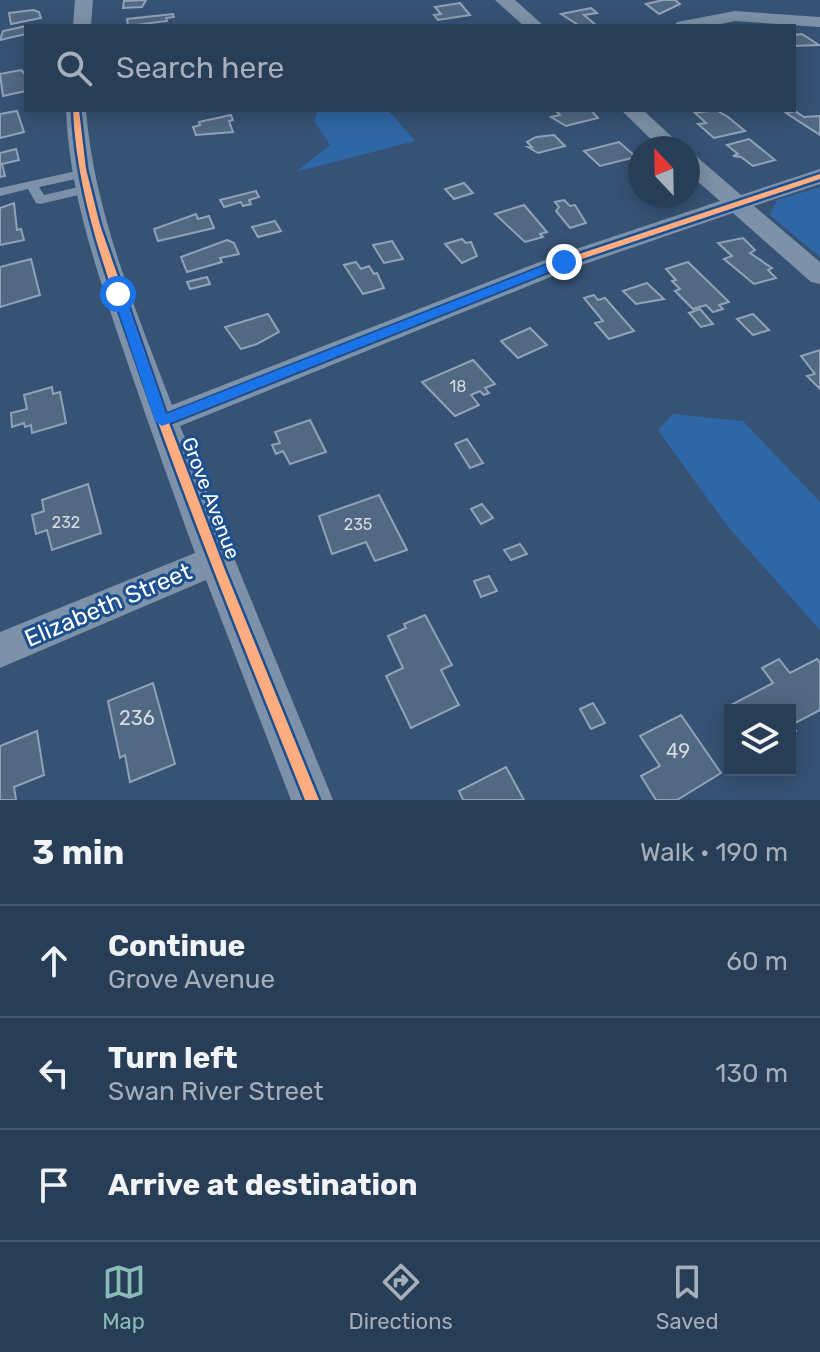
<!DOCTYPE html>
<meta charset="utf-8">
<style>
:root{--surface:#283e57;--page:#344961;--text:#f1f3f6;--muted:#a5aeba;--line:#44576d;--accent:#8bbbb9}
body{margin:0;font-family:Rubik,sans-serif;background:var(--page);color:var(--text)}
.controls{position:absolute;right:24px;bottom:24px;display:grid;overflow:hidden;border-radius:0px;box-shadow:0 4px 20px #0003}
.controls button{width:72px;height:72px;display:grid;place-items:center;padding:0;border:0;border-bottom:2px solid var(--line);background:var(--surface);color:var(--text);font:40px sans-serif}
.compass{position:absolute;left:628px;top:136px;width:72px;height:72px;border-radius:50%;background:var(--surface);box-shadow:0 4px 20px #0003;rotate:338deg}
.stop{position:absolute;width:24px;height:24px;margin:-18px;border:6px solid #1a73e8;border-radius:50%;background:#fff}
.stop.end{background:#1a73e8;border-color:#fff;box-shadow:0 2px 8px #0008}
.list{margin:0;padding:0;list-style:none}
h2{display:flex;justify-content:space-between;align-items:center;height:104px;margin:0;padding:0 32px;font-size:34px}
h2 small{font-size:26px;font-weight:400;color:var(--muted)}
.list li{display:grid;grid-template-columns:52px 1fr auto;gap:24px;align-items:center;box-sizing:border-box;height:112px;padding:0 32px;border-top:2px solid var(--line)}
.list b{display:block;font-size:30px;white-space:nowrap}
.list p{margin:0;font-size:26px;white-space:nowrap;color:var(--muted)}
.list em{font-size:26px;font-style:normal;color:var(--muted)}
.icon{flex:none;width:44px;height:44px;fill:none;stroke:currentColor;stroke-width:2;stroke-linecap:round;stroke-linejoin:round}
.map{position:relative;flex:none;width:820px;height:800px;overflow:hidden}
.search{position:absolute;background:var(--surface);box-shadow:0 4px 20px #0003;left:24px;right:24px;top:24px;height:88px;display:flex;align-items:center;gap:20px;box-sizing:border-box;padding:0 28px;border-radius:0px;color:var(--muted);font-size:30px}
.sheet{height:440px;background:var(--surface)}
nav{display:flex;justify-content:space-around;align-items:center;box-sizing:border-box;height:112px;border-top:2px solid var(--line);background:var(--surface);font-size:22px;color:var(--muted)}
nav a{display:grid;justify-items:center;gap:4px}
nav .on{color:var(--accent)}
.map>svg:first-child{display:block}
.green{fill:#2f66a5}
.building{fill:#526984;stroke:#92a2b6;stroke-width:2}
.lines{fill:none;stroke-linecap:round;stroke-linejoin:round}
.service{fill:#7d92a8;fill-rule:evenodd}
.minor{fill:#7d92a8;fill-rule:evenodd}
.cycleway-casing{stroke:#1b4f8f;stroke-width:5}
.cycleway{fill:#ffac80;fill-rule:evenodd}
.route{fill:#1a73e8}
.labels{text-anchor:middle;stroke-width:6;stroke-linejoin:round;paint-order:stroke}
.number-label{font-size:16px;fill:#d4dae0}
.street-label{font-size:20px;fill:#fff;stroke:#1b4f8f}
.near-number-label{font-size:20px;fill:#d4dae0}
.near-street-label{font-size:24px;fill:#fff;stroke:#1b4f8f}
</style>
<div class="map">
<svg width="820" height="800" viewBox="0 0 820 800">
<rect width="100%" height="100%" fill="#365274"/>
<g class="green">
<path d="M318,110h70l27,31 -119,31 34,-27 -16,-24z"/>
<path d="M820,187v70l-50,-42 7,-15z"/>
<path d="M673,414l70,7 77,81v128l-92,-103 -70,-97z"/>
</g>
<g class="building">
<path d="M146,0l-4,7 -19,1 1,-7z"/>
<path d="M663,0h12l5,4 -21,10 -13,-10z"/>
<path d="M460,3l10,12 -32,5 -4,-5 7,-1 -6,-7z"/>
<path d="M591,8l6,5 -13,2 13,11h-17l-19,-12z"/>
<path d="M33,10l6,2 2,6 -30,6 -2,-11z"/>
<path d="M173,14l1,3 -8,1 1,3 -39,5 -1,-7z"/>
<path d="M26,26v8l-26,6 3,-9z"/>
<path d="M802,34l17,11 -25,1v-11z"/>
<path d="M21,70l5,5v16l-23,5 -3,-22z"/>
<path d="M560,110h31l7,8 -32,8 -15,-9 9,-2 -4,-4z"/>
<path d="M716,110l12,7 17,14 -31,7 -16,-14 8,-1 -11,-10z"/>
<path d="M17,111l7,21 -24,6v-24z"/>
<path d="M795,111l9,6 16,-1v19l-34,-22z"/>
<path d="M231,115l2,5 -4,1 4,11 -37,3 -3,-8 7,-2 -1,-3z"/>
<path d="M554,135l11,11 -27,7 -10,-6h4l-5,-5 9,-5z"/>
<path d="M749,139l26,21 -22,6 -12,-9 -8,-1 5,-2 -11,-9z"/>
<path d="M619,142l17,15 -36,9 -16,-15z"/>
<path d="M16,149l3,11 -17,4 3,12 -5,1v-24z"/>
<path d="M464,183l9,10 -19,6 -9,-10z"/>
<path d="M256,191l3,6 -10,3 2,4 -8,2 -2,-4 -17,5 -4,-7z"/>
<path d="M564,200l6,6 5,-1 11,18 -16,5 -14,-17 3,-4 -4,-5z"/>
<path d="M14,203l3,27 4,-1 3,11 -24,5v-37z"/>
<path d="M524,205l23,27 -7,2 3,3 -18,5 -30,-28z"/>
<path d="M196,214l2,5 11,-3 5,12 -56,13 -4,-12z"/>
<path d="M275,221l6,10 -23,6 -6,-10z"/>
<path d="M743,238l12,12 -5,3 22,15 -4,2 8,8 -22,6 -30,-25 8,-3 -14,-13z"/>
<path d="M462,239l4,4 5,-1 6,14 -15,7 -17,-19z"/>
<path d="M227,240l7,3 5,11 -19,4 2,4 -35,10 -6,-15z"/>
<path d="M392,241l11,18 -19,4 -11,-18z"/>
<path d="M31,259l9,36 -40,12v-40z"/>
<path d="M356,262l5,7 8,-3 5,8 3,-1 7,15 -21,6 -19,-29z"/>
<path d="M688,262l41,40 -10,3 4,4 -10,3 -7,-7 -13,4 -18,-18 5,-2 -8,-8 4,-1 -10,-11z"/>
<path d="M207,277l3,7 -20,5 -3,-7z"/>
<path d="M647,283l17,16 -28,5 -13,-13z"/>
<path d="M594,295l4,5 7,-2 29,33 -25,8 -14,-16 8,-2 -19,-23z"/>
<path d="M700,309l13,15 -12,3 -12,-14z"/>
<path d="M268,314l11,18 -22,12 -16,5 -16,-22z"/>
<path d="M753,314l16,16 -16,5 -16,-16z"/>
<path d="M530,328l17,17 -29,13 -17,-17z"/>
<path d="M820,350v39l-13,-13 8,-2 -14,-18z"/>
<path d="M473,360l22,24 -10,4 4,5 -5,2 -4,-4 -9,4 8,10 -24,11 -33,-34z"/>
<path d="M52,387l1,7 7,-2 6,31 -34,10 -1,-8 -6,2 -1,-4 -12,4 -1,-14 16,-4 -3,-14z"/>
<path d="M310,420l16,32 -36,12 -7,-13 -7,3 -4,-9 8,-2 -5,-11z"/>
<path d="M467,439l16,24 -13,5 -15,-24z"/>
<path d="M88,484l13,49 -49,17 -5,-20 -11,4 -4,-19 12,-4 -2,-11z"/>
<path d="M379,495l28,55 -32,11 -9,-19 -34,12 -13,-38z"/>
<path d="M482,504l11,14 -12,6 -10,-15z"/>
<path d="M520,544l7,10 -16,6 -7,-10z"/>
<path d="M489,576l8,15 -16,6 -7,-16z"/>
<path d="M425,615l27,50 -11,5 18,35 -48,23 -25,-52 17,-8 -15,-32 18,-8 -2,-4z"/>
<path d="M779,659l11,14 27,-14 3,4v47l-29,15 5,6 -6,3v-24h-55l-4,-5 42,-22 -11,-15z"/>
<path d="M153,683l22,81 -45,18 -5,-27 -5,3 -12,-57z"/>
<path d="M593,703l12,20 -14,6 -11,-20z"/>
<path d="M681,715l40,58 -44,27h-21l-15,-24 19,-10 -20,-30z"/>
<path d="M37,731l7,44 -30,12 2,13h-16v-54z"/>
<path d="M506,767l18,33h-61l-4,-9z"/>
</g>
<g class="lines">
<path class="service" d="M81,170l6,4 -2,3 -46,10 5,8 39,-9 6,4 -2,3 -47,11 -4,-1 -8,-14 -28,7v-8z"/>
<g class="minor">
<path d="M75,0h18l-2,26h-18z"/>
<path d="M495,0h20l29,26h-20z"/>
<path d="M735,11l85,6v10l-85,-6 -24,5h-37l3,-4z"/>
<path d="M66,110h20c8,102 50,200 86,295l383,-149 165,-55 -32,-28v-19l8,2 45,39 79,-26v15l-66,22 66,56v22l-9,-2 -78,-69 -160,55 -393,158 153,374h-42l-85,-220 -206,88v-36l195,-79c-28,-77 -55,-153 -81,-230 -23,-71 -45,-138 -48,-213z"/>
<path d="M621,110h22l41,38h-24z"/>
</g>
<g class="cycleway-casing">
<path id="cycleway" d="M73,110h6l7,59 14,56 66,190 395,-155 259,-86v5l-253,85 -398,159 56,147 94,230h-14c-57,-143 -116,-287 -166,-432 -29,-85 -62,-167 -66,-258z"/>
</g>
<use href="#cycleway" class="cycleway"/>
</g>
<path class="route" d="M564,258l4,6 -406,162 -7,-5 -42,-127 5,-4 6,4 42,120z"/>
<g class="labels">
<g class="number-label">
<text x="458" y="392">18</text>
<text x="66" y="528">232</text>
<text x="358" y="530">235</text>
</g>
<g class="street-label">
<text transform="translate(211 498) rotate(69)" y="7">Grove Avenue</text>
</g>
<g class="near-number-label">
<text x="137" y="725">236</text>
<text x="678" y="758">49</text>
</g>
<g class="near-street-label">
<text transform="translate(108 605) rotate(-23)" y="8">Elizabeth Street</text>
</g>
</g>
</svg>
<div class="controls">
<button><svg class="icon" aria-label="layers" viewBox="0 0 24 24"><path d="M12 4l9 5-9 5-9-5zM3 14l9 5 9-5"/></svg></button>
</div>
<svg class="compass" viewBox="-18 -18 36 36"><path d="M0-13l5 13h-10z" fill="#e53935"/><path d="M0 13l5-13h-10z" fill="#a5aeba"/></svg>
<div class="stop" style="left:118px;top:294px"></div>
<div class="stop end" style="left:564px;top:262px"></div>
<div class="search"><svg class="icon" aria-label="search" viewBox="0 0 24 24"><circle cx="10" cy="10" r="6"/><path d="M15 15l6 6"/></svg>Search here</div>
</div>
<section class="sheet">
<h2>3 min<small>Walk · 190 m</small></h2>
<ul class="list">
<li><svg class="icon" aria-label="ahead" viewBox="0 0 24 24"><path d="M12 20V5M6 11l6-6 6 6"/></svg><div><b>Continue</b><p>Grove Avenue</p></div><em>60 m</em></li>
<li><svg class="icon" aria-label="left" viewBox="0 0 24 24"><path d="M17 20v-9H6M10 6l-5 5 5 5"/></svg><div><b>Turn left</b><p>Swan River Street</p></div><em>130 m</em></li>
<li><svg class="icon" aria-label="arrive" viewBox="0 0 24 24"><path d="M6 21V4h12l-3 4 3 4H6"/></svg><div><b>Arrive at destination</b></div></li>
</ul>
</section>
<nav>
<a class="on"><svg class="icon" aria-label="map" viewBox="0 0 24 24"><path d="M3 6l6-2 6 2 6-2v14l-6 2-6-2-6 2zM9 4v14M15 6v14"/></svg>Map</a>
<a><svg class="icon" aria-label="directions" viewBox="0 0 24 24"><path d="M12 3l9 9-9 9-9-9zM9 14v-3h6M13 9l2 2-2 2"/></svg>Directions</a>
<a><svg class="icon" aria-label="saved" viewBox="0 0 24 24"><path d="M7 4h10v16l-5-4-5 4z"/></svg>Saved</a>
</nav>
